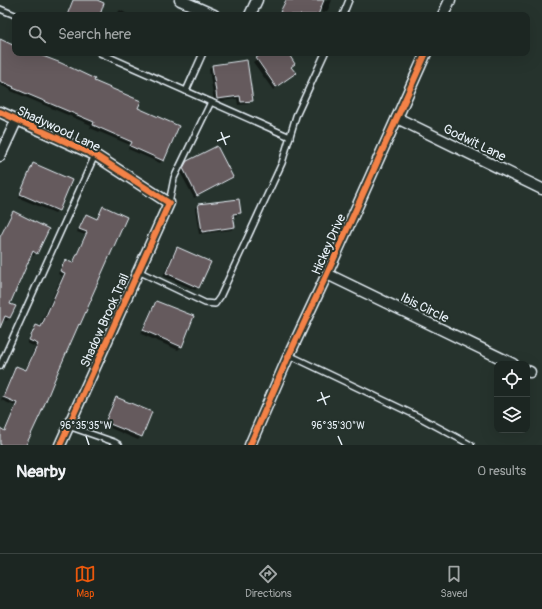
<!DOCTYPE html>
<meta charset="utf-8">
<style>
:root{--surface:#1c2622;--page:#252e2a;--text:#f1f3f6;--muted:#a0a5a5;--line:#3a4340;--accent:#ea580c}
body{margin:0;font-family:Pangolin,sans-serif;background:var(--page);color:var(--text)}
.controls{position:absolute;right:12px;bottom:12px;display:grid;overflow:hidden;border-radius:8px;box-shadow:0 4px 16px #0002}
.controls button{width:36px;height:36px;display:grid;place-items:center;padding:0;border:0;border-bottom:1px solid var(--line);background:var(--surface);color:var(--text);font:20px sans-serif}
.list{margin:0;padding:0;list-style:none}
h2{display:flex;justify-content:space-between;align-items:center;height:52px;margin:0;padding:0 16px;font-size:17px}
h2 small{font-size:13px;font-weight:400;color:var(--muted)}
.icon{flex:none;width:22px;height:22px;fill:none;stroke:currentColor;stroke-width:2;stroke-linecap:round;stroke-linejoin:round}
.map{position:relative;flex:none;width:542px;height:445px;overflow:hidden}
.search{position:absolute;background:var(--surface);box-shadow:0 4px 16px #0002;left:12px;right:12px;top:12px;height:44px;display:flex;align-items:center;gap:10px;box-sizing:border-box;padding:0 14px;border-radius:8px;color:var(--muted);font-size:15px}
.sheet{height:108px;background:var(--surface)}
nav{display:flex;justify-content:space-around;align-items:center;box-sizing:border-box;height:56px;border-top:1px solid var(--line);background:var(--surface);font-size:11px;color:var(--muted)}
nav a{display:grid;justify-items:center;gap:2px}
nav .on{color:var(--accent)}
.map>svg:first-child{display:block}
.shadow{fill:#0007}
.building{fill:#655a5d;stroke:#e8f1f8}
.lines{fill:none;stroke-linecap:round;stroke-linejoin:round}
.service-casing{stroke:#e8f1f8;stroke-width:8}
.minor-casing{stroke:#e8f1f8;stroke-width:13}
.service{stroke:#26332d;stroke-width:5}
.minor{stroke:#26332d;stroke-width:10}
.cycleway-casing{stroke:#26332d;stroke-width:8}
.cycleway{stroke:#f48246;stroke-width:6}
.ticks{fill:none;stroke:#e8f1f8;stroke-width:1.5}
.labels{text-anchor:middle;stroke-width:4;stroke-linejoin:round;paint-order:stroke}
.street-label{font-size:13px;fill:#e8f1f8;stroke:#26332d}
.ticks-label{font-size:10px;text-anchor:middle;fill:#e8f1f8;stroke:#26332d;stroke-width:4;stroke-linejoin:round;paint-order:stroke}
</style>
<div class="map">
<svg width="542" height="445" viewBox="0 0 542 445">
<rect width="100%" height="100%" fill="#26332d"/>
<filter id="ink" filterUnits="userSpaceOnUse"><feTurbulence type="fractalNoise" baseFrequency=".025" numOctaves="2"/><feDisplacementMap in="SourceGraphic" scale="8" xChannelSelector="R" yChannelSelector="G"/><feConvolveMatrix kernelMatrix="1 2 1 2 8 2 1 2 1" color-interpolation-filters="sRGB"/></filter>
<g filter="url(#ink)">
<g class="shadow">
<path d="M72,0h23l3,15h-32z"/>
<path d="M285,0h47l-4,10 -4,3 -5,-3 -2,5h-39z"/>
<path d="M120,10l9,5h-13z"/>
<path d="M0,40l15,7v6h18l60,29 44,26 26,52 -3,3 -32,-14 2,-4 -40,-17 1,-3 -80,-34v-1l-11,-5z"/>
<path d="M265,53h21l8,11 -3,3 4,6 -22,17 -20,-28z"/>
<path d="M213,66l39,34 -4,4 -10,1 -1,-6 -23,3 -5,-33z"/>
<path d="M187,162l45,15 -3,3 -35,18 -14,-26 4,-6z"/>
<path d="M33,164l25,46 -3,3 -36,-15 13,-31h-1z"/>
<path d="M199,205l41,8 -4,3h-4l2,11 -3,3 -32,4 -4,-26z"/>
<path d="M103,208l-24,116 -2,3 -52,118h-25v-15l4,1 11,-25 -14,-6 12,-30 4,-3 8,3 10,-23 -8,-4 6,-14 3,-3 3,1 23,-51 -4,-2 4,-10 4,-3 6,3 13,-29 -8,-3 6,-14 3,-3 10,4 4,-8z"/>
<path d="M13,212l23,41 -3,3 -3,-1 -21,50 1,13 -4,3 -4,-2 -2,4v-88l10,-20z"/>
<path d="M178,248l21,39 -4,3 -32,-14 11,-25z"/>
<path d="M157,302l25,44 -4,4 -37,-16 12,-29z"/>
<path d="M116,398l35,14 -10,25 -3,3 -35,-15 10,-24z"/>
</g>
<g class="building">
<path d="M73,0h24l7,3 -4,12h-33z"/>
<path d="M286,0h38l-6,15h-32l-6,-3z"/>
<path d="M0,39l15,7v7h20l26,10 34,16 -1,2 47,20 -3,7 41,18 -15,35 -34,-15 2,-4 -39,-17 1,-3 -81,-34 1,-1 -14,-6z"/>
<path d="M263,53h25l7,11 -4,3 5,6 -20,14 -20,-29z"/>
<path d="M247,60l6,41 -12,1 -1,-6 -23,3 -5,-34z"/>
<path d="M217,146l16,31 -36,19 -14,-28 4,-7z"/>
<path d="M33,163l39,17 -13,31 -39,-17z"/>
<path d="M239,199l2,14 -8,1 2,13 -33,5 -4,-28z"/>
<path d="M103,206l24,11 -36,81h1l-12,27 -1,-1 -25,57 -13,32 -15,32h-26v-17l5,3 12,-28 -14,-6 13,-31 10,4 12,-26 -9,-4 7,-15 5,2 24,-54 -5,-2 5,-11 8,3 14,-31 -8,-3 7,-15 11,5z"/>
<path d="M13,211l36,18 -12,25 -4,-3 -23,53 6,2 -6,12 -5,-2 -5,12v-91z"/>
<path d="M177,247l34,15 -12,26 -33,-15z"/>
<path d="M156,301l38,15 -12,31 -39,-17z"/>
<path d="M116,397l36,15 -10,25 -37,-15z"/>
</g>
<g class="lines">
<g class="service-casing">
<g id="service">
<path d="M0,9l15,6"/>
<path d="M343,15l6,-15"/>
<path d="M100,53l190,84"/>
<path d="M186,91l17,-38"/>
<path d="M169,203l5,-25 37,-76"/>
<path d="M138,271l67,32 10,1 5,-7 62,-134 14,-47 29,-63"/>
<path d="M289,355l130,62 52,28"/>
<path d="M0,366l95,-211"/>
<path d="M68,426l46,16 5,3"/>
</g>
</g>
<g class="minor-casing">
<g id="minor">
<path d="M180,0l34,15"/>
<path d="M250,15l7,-15"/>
<path d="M443,15l7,-15"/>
<path d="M0,112l95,43 74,48 -109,242"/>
<path d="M397,118l145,71"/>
<path d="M0,156l17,-37"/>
<path d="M327,274l186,90"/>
<path d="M527,371l3,1"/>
<path d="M250,445l39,-90 38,-81 99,-221"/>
</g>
</g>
<use href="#service" class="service"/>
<use href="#minor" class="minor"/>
<g class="cycleway-casing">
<g id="cycleway">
<path d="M0,112l95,43 74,48 -109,242"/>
<path d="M250,445l39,-90 38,-81 99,-221"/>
</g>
</g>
<use href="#cycleway" class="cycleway"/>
</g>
</g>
<path class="ticks" d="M221,132l5,13M217,141l13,-5M321,392l5,13M317,401l13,-5M86,436l3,9M338,436l4,9"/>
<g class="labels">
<g class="street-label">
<text transform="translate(59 128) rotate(25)" y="5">Shadywood Lane</text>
<text transform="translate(475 142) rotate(26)" y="5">Godwit Lane</text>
<text transform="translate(328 244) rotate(-66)" y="5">Hickey Drive</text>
<text transform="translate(425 307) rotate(26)" y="5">Ibis Circle</text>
<text transform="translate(104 320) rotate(-66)" y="5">Shadow Brook Trail</text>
</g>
</g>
<g class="ticks-label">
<text x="86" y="429">96°35'35"W</text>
<text x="338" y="429">96°35'30"W</text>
</g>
</svg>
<div class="controls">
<button><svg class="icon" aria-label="locate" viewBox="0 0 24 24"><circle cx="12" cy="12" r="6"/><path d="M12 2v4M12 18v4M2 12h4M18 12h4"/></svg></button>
<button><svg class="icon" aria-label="layers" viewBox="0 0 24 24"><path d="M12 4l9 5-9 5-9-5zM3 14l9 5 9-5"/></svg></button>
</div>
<div class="search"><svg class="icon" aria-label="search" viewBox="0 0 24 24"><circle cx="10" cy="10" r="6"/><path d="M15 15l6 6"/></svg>Search here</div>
</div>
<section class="sheet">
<h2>Nearby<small>0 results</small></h2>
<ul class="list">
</ul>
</section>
<nav>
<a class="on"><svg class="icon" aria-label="map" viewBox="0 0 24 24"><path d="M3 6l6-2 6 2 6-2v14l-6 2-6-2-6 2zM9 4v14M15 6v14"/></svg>Map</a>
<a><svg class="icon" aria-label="directions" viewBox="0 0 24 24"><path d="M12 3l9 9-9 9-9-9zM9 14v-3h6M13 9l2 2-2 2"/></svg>Directions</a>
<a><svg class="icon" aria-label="saved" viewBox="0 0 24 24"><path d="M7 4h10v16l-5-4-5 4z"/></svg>Saved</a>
</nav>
